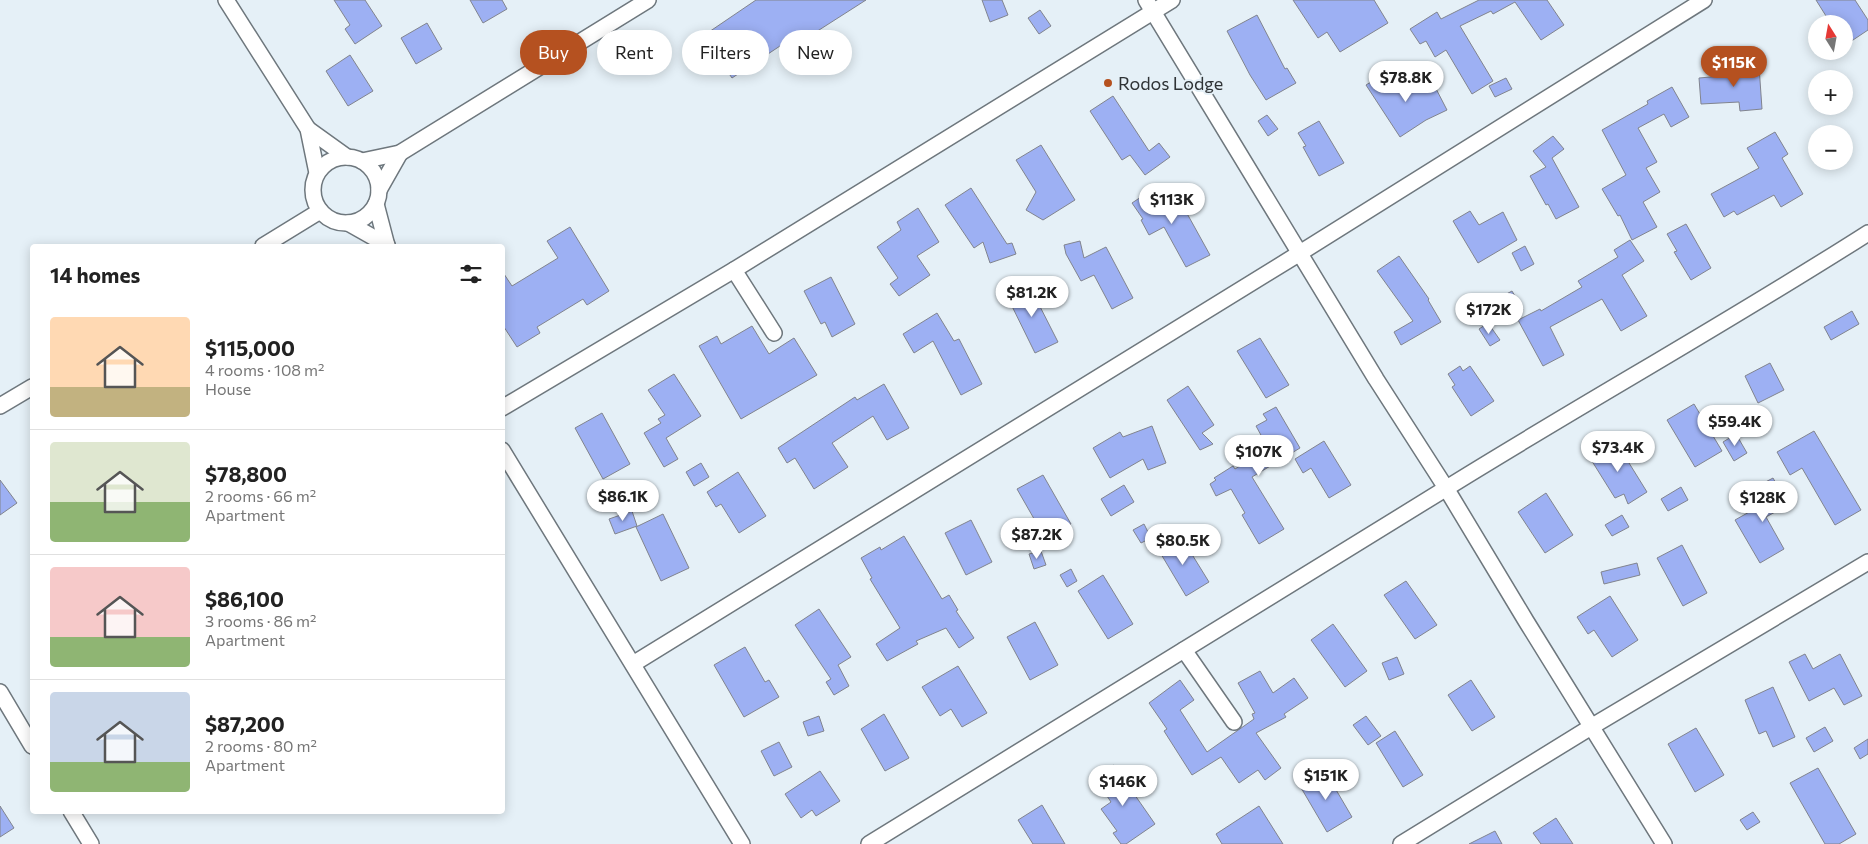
<!DOCTYPE html>
<html lang="en">
<head>
<meta charset="utf-8">
<style>
	:root { --surface:#fff; --page:#f6f6f6; --text:#222; --muted:#767676; --line:#e0e0e0; --accent:#b55120 }
	body { margin:0; font-family:Commissioner,sans-serif; background:var(--page); color:var(--text); height:100vh; display:flex; flex-direction:column; font-size:19px; white-space:nowrap }
	* { box-sizing:border-box; margin:0 }
	p { font-size:16px; color:var(--muted) }
	.icon { flex:none; width:28px; height:28px; fill:none; stroke:currentColor; stroke-width:2; stroke-linecap:round; stroke-linejoin:round }
	.map { position:relative; flex:1; overflow:hidden }
	.side { position:absolute; left:30px; top:244px; width:475px; height:570px; display:flex; flex-direction:column; background:var(--surface); border-radius:5px; box-shadow:0 2px 12px #0003 }
	.side>* { flex:none }
	.top-card { position:absolute; left:520px; top:30px; width:475px; height:45px; display:flex; gap:10px }
	.needle { width:32px; rotate:349deg }
	.buttons { position:absolute; left:1808px; top:15px; display:grid; gap:10px }
	.buttons a { display:grid; place-items:center; width:45px; height:45px; border-radius:50%; background:var(--surface); box-shadow:0 2px 12px #0003; font-size:25px }
	.price { position:absolute; translate:-50% -42px; padding:0 11px; border-radius:18px; background:#fff; color:#222; font-size:16px; line-height:32px; filter:drop-shadow(0 1px 2px #0008) }
	.price::after { content:''; position:absolute; left:50%; top:30px; width:15px; height:11px; margin-left:-8px; background:inherit; clip-path:polygon(0 0,100% 0,50% 100%) }
	.price.on { background:var(--accent); color:#fff }
	ul { padding:0; list-style:none }
	li { display:flex; align-items:center; gap:15px; height:125px; padding:0 20px }
	li+li { border-top:1px solid var(--line) }
	li span { display:grid; place-items:center; flex:none; width:140px; height:100px; border-radius:5px; color:#555 }
	li>.icon { margin-inline-start:auto }
	span .icon { width:60px; height:60px; fill:#fffc; stroke-width:1 }
	li b { font-size:21px }
	h2 { display:flex; justify-content:space-between; align-items:center; height:60px; padding:0 20px; font-size:21px }
	.tag { padding:0 18px; border-radius:22px; background:var(--surface); box-shadow:0 2px 12px #0003; font-size:18px; line-height:45px }
	.tag.on { background:var(--accent); color:#fff }
	.map>svg:first-child { display:block }
</style>
</head>
<body>
<div class="map">
<svg width="1868" height="844" viewBox="0 0 1868 844">
	<rect width="100%" height="100%" fill="#e5f0f7"/>
	<g fill="#9db0f3" stroke="#81848e">
		<path d="M334,0H365L382,26L355,44L345,29L350,25Z"/>
		<path d="M470,0H502L507,9L483,23Z"/>
		<path d="M756,0H866L805,39L801,32L732,78L703,36Z"/>
		<path d="M982,0H1002L1008,15L990,22Z"/>
		<path d="M1293,0H1374L1388,23L1340,52L1327,32L1318,38Z"/>
		<path d="M1479,0H1547L1564,25L1541,40L1515,2L1493,14L1491,11L1460,26L1493,81L1472,94L1446,50L1435,57L1426,41L1420,44L1410,29L1437,12L1441,19Z"/>
		<path d="M1816,0H1855L1868,20V30L1844,46V24H1831Z"/>
		<path d="M1040,10L1051,26L1039,34L1028,18Z"/>
		<path d="M1257,15L1285,69L1287,68L1296,83L1266,100L1250,75L1227,31Z"/>
		<path d="M427,23L442,49L416,64L401,38Z"/>
		<path d="M350,55L373,91L348,106L326,71Z"/>
		<path d="M1759,66L1762,109L1740,111L1739,102L1701,104L1699,78L1722,76L1721,69Z"/>
		<path d="M1390,70L1406,94L1432,81L1447,110L1426,120L1400,137L1366,85Z"/>
		<path d="M1506,78L1512,89L1495,97L1489,86Z"/>
		<path d="M1672,87L1689,117L1671,127L1664,114L1638,128L1657,162L1646,168L1660,192L1643,202L1657,227L1632,240L1620,215L1618,216L1602,189L1626,175L1602,130L1648,104L1647,101Z"/>
		<path d="M1113,96L1149,151L1159,143L1170,157L1145,175L1130,155L1122,160L1090,111Z"/>
		<path d="M1267,115L1278,129L1268,136L1258,121Z"/>
		<path d="M1319,121L1344,163L1319,176L1303,147L1306,146L1298,133Z"/>
		<path d="M1775,132L1788,154L1782,158L1803,194L1781,207L1774,195L1737,215L1734,211L1724,217L1711,194L1759,168L1747,148Z"/>
		<path d="M1553,136L1564,149L1552,158L1579,207L1556,219L1548,204L1546,205L1530,176L1546,167L1533,151Z"/>
		<path d="M1041,145L1075,200L1043,220L1026,210L1036,192L1016,160Z"/>
		<path d="M1156,187L1168,206L1179,199L1210,255L1186,267L1164,227L1149,235L1141,220L1143,219L1132,203Z"/>
		<path d="M971,188L1007,244L1012,243L1016,254L990,263L983,242L974,248L945,205Z"/>
		<path d="M918,208L939,242L917,256L930,275L899,296L890,284L898,278L877,247L901,230L897,222Z"/>
		<path d="M1470,211L1479,225L1503,212L1517,240L1478,263L1453,221Z"/>
		<path d="M1686,224L1711,268L1691,280L1674,252L1677,251L1667,234Z"/>
		<path d="M570,227L609,291L587,305L583,299L537,327L540,333L517,347L502,324V271L512,286L558,258L547,241Z"/>
		<path d="M1630,240L1644,261L1622,275L1647,316L1621,331L1602,299L1550,327L1564,355L1543,366L1518,320L1540,309L1541,311L1582,287L1578,281L1618,257L1614,250Z"/>
		<path d="M1080,241L1084,258L1106,247L1133,298L1112,309L1094,275L1081,281L1066,254L1064,245Z"/>
		<path d="M1525,246L1534,264L1521,271L1512,253Z"/>
		<path d="M1399,256L1429,299L1428,300L1441,322L1401,345L1394,332L1413,321L1377,271Z"/>
		<path d="M831,277L855,324L832,337L825,322L821,324L804,291Z"/>
		<path d="M1028,283L1058,342L1035,353L1006,294Z"/>
		<path d="M1512,291L1523,310L1498,323L1488,304Z"/>
		<path d="M1852,311L1859,324L1831,340L1824,327Z"/>
		<path d="M937,313L954,341L959,339L982,384L961,395L933,341L914,353L903,334Z"/>
		<path d="M1488,323L1500,340L1490,346L1479,329Z"/>
		<path d="M752,326L769,354L794,338L817,375L741,419L699,346L717,336L721,344Z"/>
		<path d="M1260,338L1289,385L1266,398L1237,351Z"/>
		<path d="M1770,363L1784,390L1758,403L1745,376Z"/>
		<path d="M1460,366L1463,371L1470,366L1494,401L1471,416L1452,387L1455,385L1448,374Z"/>
		<path d="M674,374L701,416L666,438L678,459L664,467L644,433L661,423L658,419L665,415L648,390Z"/>
		<path d="M884,384L909,428L887,440L873,416L832,443L848,467L814,489L795,458L787,463L778,448L855,397L857,400Z"/>
		<path d="M1188,386L1214,425L1202,433L1213,444L1200,450L1167,400Z"/>
		<path d="M1694,404L1722,451L1695,467L1667,420Z"/>
		<path d="M1276,407L1300,448L1252,477L1284,529L1259,544L1242,515L1245,513L1231,489L1216,496L1210,484L1216,480L1214,478L1233,466L1235,469L1268,448L1256,426L1267,420L1263,414Z"/>
		<path d="M602,413L630,464L603,479L575,428Z"/>
		<path d="M1152,426L1166,463L1148,470L1143,459L1110,478L1093,448L1120,432L1123,437Z"/>
		<path d="M1814,431L1861,510L1835,525L1802,468L1790,475L1777,452Z"/>
		<path d="M1736,434L1747,453L1734,461L1723,442Z"/>
		<path d="M1324,441L1351,485L1329,498L1311,468L1303,473L1295,459Z"/>
		<path d="M1616,442L1647,492L1628,504L1624,494L1615,498L1590,458Z"/>
		<path d="M701,463L709,477L694,486L686,472Z"/>
		<path d="M738,472L766,516L739,533L721,504L716,507L707,492Z"/>
		<path d="M1043,475L1071,524L1045,538L1017,489Z"/>
		<path d="M1773,478L1788,505L1766,517L1784,549L1760,563L1735,520L1767,502L1758,486Z"/>
		<path d="M0,480L17,503L0,515Z"/>
		<path d="M1124,485L1134,502L1111,516L1101,499Z"/>
		<path d="M1681,487L1688,500L1668,511L1661,499Z"/>
		<path d="M1546,493L1573,535L1545,553L1518,512Z"/>
		<path d="M632,511L637,526L615,534L609,519Z"/>
		<path d="M663,514L689,568L661,581L636,527Z"/>
		<path d="M1622,515L1629,527L1612,536L1605,525Z"/>
		<path d="M971,520L992,562L966,575L945,533Z"/>
		<path d="M1144,524L1151,538L1141,543L1133,530Z"/>
		<path d="M1180,535L1209,582L1186,596L1158,549Z"/>
		<path d="M904,536L942,599L949,595L958,610L956,611L974,638L959,648L946,628L916,641L918,644L887,661L876,644L900,628L870,579L872,578L861,558L880,547L881,550Z"/>
		<path d="M1682,545L1707,593L1683,606L1657,558Z"/>
		<path d="M1041,551L1046,565L1034,569L1029,554Z"/>
		<path d="M1637,563L1640,575L1604,584L1601,572Z"/>
		<path d="M1071,569L1077,581L1067,587L1060,575Z"/>
		<path d="M1103,575L1133,624L1108,639L1078,591Z"/>
		<path d="M1406,581L1437,625L1415,639L1384,595Z"/>
		<path d="M1610,596L1638,640L1612,657L1594,630L1588,634L1577,617Z"/>
		<path d="M819,609L851,657L838,665L849,686L834,695L826,682L831,679L795,625Z"/>
		<path d="M1035,622L1058,665L1030,680L1007,637Z"/>
		<path d="M1333,624L1367,671L1345,687L1311,640Z"/>
		<path d="M745,647L765,682L769,680L779,697L744,717L714,665Z"/>
		<path d="M1805,654L1813,669L1840,654L1862,696L1844,705L1834,688L1809,701L1789,662Z"/>
		<path d="M1397,657L1404,674L1389,680L1382,663Z"/>
		<path d="M958,666L987,713L962,727L951,709L940,716L922,687Z"/>
		<path d="M1260,671L1273,693L1294,678L1308,698L1284,714L1286,717L1256,733L1281,768L1265,780L1258,770L1239,783L1221,757L1192,775L1164,731L1167,729L1149,703L1180,680L1194,700L1180,710L1207,752L1254,719L1252,714L1255,713L1238,683Z"/>
		<path d="M1471,680L1495,717L1472,731L1448,695Z"/>
		<path d="M1773,687L1795,737L1773,747L1766,731L1759,734L1745,700Z"/>
		<path d="M884,714L909,758L885,771L861,729Z"/>
		<path d="M819,716L824,731L808,736L803,722Z"/>
		<path d="M1366,716L1381,736L1368,745L1353,725Z"/>
		<path d="M1825,727L1833,741L1814,752L1806,738Z"/>
		<path d="M1696,728L1724,775L1695,792L1668,744Z"/>
		<path d="M1395,731L1423,775L1403,787L1376,743Z"/>
		<path d="M1868,739V754L1860,759L1854,748Z"/>
		<path d="M779,742L792,767L774,776L761,751Z"/>
		<path d="M1114,765L1155,824L1126,844H1121L1113,833L1117,831L1101,809L1111,802L1095,778Z"/>
		<path d="M1818,768L1856,834L1839,844H1825L1790,783Z"/>
		<path d="M820,771L840,801L816,816L812,810L801,818L785,794Z"/>
		<path d="M1325,771L1352,817L1327,832L1300,786Z"/>
		<path d="M1042,805L1065,844H1033L1018,820Z"/>
		<path d="M0,806L14,828L0,837Z"/>
		<path d="M1259,806L1283,844H1222L1216,834Z"/>
		<path d="M1753,812L1760,822L1747,830L1740,820Z"/>
		<path d="M1556,818L1573,844H1541L1533,833Z"/>
		<path d="M1495,831L1502,844H1469Z"/>
	</g>
	<g fill="none" stroke-linecap="round" stroke-linejoin="round">
		<g stroke="#6e777d" stroke-width="18">
			<g id="minor">
				<path d="M226,0L308,129L317,173"/>
				<path d="M1146,0L1376,379L1446,488L1526,621L1664,844"/>
				<path d="M308,129L347,157"/>
				<circle cx="346" cy="190" r="33"/>
				<path d="M362,161L400,153L648,0"/>
				<path d="M379,190L400,153"/>
				<path d="M376,204L387,246"/>
				<path d="M348,223L387,245"/>
				<path d="M263,246L320,211"/>
				<path d="M734,270L774,333"/>
				<path d="M0,406L32,387"/>
				<path d="M502,408L734,270L1172,0"/>
				<path d="M502,450L742,844"/>
				<path d="M1184,650L1234,722"/>
				<path d="M633,664L1300,253L1704,0"/>
				<path d="M0,692L32,746"/>
				<path d="M71,811L91,844"/>
				<path d="M869,844C1061,727 1252,607 1445,489C1585,402 1729,322 1868,233"/>
				<path d="M1401,844L1591,727L1868,562"/>
			</g>
		</g>
		<use href="#minor" stroke="#fff" stroke-width="15"/>
	</g>
	<circle fill="#b55120" stroke="#e5f0f7" stroke-width="2" cx="1108" cy="83" r="5"/>
	<g text-anchor="middle" dominant-baseline="central" stroke-width="4" stroke-linejoin="round" paint-order="stroke">
		<g font-size="18" fill="#2f3336" stroke="#e5f0f7" text-anchor="start">
			<text x="1118" y="83">Rodos Lodge</text>
		</g>
	</g>
</svg>
<div class="buttons">
<a><svg class="needle" viewBox="-14 -14 28 28"><path d="M0-13l5 13h-10z" fill="#e53935"/><path d="M0 13l5-13h-10z" fill="#767676"/></svg></a>
<a>+</a>
<a>−</a>
</div>
<b class="price on" style="left:1734px;top:88px">$115K</b>
<b class="price" style="left:1406px;top:103px">$78.8K</b>
<b class="price" style="left:1172px;top:225px">$113K</b>
<b class="price" style="left:1032px;top:318px">$81.2K</b>
<b class="price" style="left:1489px;top:335px">$172K</b>
<b class="price" style="left:1735px;top:447px">$59.4K</b>
<b class="price" style="left:1618px;top:473px">$73.4K</b>
<b class="price" style="left:1259px;top:477px">$107K</b>
<b class="price" style="left:623px;top:522px">$86.1K</b>
<b class="price" style="left:1763px;top:523px">$128K</b>
<b class="price" style="left:1037px;top:560px">$87.2K</b>
<b class="price" style="left:1183px;top:566px">$80.5K</b>
<b class="price" style="left:1326px;top:801px">$151K</b>
<b class="price" style="left:1123px;top:807px">$146K</b>
<div class="top-card">
<a class="tag on">Buy</a>
<a class="tag">Rent</a>
<a class="tag">Filters</a>
<a class="tag">New</a>
</div>
<section class="side">
<h2>14 homes<svg class="icon" aria-label="filters" viewBox="0 0 24 24"><path d="M4 7h16M4 17h16"/><circle cx="9" cy="7" r="2"/><circle cx="15" cy="17" r="2"/></svg></h2>
<ul>
<li><span style="background:linear-gradient(#ffd9b3 70%,#c2b280 0)"><svg class="icon" aria-label="home" viewBox="0 0 24 24"><path d="M3 11l9-7 9 7M6 9v11h12V9"/></svg></span><div><b>$115,000</b><p>4 rooms · 108 m²</p><p>House</p></div></li>
<li><span style="background:linear-gradient(#dfe7d0 60%,#8fb573 0)"><svg class="icon" aria-label="home" viewBox="0 0 24 24"><path d="M3 11l9-7 9 7M6 9v11h12V9"/></svg></span><div><b>$78,800</b><p>2 rooms · 66 m²</p><p>Apartment</p></div></li>
<li><span style="background:linear-gradient(#f6c9c9 70%,#8fb573 0)"><svg class="icon" aria-label="home" viewBox="0 0 24 24"><path d="M3 11l9-7 9 7M6 9v11h12V9"/></svg></span><div><b>$86,100</b><p>3 rooms · 86 m²</p><p>Apartment</p></div></li>
<li><span style="background:linear-gradient(#c9d6e8 70%,#8fb573 0)"><svg class="icon" aria-label="home" viewBox="0 0 24 24"><path d="M3 11l9-7 9 7M6 9v11h12V9"/></svg></span><div><b>$87,200</b><p>2 rooms · 80 m²</p><p>Apartment</p></div></li>
</ul>
</section>
</div>
</body>
</html>
